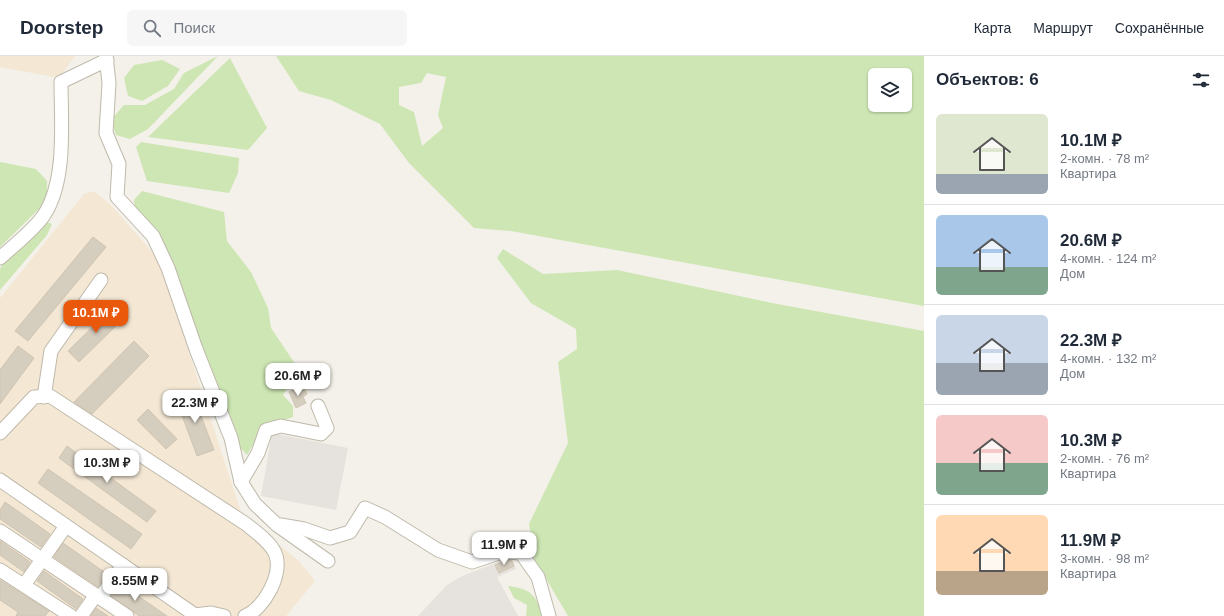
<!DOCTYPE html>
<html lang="ru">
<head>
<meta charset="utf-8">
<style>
	:root { --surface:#fff; --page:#f6f6f7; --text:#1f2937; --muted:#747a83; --line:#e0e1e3; --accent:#ea580c }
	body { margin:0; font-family:Arial,sans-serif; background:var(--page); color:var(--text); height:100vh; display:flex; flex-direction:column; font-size:15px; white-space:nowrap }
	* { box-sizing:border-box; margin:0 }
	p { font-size:13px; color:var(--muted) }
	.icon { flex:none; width:22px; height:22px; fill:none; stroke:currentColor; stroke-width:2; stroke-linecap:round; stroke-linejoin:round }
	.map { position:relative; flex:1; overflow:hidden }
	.panel { display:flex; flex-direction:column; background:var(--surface); width:300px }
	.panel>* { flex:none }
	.fabs { position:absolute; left:868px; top:12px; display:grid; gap:8px }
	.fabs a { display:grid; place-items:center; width:44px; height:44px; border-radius:6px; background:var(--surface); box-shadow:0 1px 3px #0004; font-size:20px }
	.price { position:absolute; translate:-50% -34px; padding:0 9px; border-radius:8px; background:#fff; color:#222; font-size:13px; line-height:26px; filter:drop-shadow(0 1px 2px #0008) }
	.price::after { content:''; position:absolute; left:50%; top:24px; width:12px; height:9px; margin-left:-6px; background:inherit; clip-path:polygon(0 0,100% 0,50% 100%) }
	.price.on { background:var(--accent); color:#fff }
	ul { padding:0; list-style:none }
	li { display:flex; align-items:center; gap:12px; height:100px; padding:0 12px }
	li+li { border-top:1px solid var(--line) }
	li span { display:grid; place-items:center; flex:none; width:112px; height:80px; border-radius:6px; color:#555 }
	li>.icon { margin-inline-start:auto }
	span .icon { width:48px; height:48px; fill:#fffc; stroke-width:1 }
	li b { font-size:17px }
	h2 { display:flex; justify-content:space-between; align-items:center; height:48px; padding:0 12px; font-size:17px }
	header { display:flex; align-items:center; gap:24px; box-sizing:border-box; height:56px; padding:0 20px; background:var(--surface); border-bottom:1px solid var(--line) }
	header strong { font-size:19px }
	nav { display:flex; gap:22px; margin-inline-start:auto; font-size:14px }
	.search { width:280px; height:36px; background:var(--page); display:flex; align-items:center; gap:10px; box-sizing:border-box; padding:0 14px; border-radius:6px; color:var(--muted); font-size:15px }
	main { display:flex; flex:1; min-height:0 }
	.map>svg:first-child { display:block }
</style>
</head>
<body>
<header>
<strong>Doorstep</strong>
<div class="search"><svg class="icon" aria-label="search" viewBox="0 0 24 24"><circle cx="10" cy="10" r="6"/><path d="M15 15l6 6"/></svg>Поиск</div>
<nav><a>Карта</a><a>Маршрут</a><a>Сохранённые</a></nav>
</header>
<main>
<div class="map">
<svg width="924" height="560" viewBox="0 0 924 560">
	<rect width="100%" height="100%" fill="#f3f1e9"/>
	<g fill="#f4e8d5">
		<path d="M0,0H75L59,22L0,11Z"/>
		<path d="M93,135L110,148L155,199L168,232L242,459L299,505L315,525L286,560H0V242L84,138Z"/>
	</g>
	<g fill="#e6e2dd">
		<path d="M272,377L348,392L336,454L261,440Z"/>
		<path d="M511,501L516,513L497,521L518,560H418L447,529L462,520Z"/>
	</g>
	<g fill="#cde6b3" fill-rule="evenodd">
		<path d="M218,0L148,73L130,83L116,79L111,64L124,49H145L174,33L184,17Z"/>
		<path d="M276,0H924V250L511,175L474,172L409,107L380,68L331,44L299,35ZM427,17L446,21L438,59L443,72L422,90L414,56L399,49V31L421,27ZM875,19H905V49H875Z"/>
		<path d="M230,2L267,72L248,94L148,81Z"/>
		<path d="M162,4L180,13L168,30L142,45L128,40L124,22L134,9Z"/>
		<path d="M141,86L239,102L238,117L229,137L147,125L136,91Z"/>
		<path d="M0,106L36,113L47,125V145L0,191Z"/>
		<path d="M142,135L224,156L227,185L251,216L268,252L271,272L304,321L298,329L290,328L283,339L293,350V361L264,370L247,399L231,382L168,212L135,154L134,144Z"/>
		<path d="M47,166L52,168L47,179L0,234V213L4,206Z"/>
		<path d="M503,193L543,218L617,214L772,247L924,275V560H568L535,504L529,468L568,387L558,306L577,293L576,273L531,247L497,202Z"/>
		<path d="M508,530C530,533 536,538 543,560H526L527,549L514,542Z"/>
	</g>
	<g fill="#d5cdbe" stroke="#cfc5b2">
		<path d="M93,181L106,191L28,285L15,275Z"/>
		<path d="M113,251L124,262L79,306L68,295Z"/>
		<path d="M134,285L149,300L92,358L74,346Z"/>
		<path d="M18,290L34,302L0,348V314Z"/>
		<path d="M303,330L307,338L303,341L306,347L296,352L289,336Z"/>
		<path d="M192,336L214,394L197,400L176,343Z"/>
		<path d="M148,353L177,383L166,393L137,364Z"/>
		<path d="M67,390L156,455L147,466L59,402Z"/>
		<path d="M48,413L142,478L131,493L38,427Z"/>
		<path d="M5,446L50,478L41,491L0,463V454Z"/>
		<path d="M0,485L30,506L24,516L0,499Z"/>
		<path d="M63,487L107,518L98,531L54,501Z"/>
		<path d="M507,504L512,505L514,510L499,517L495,509Z"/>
		<path d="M44,515L83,543L76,553L37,525Z"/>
		<path d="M0,524L49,555L45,560H16L18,556L0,544Z"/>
		<path d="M120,527L144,544L167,560H139L134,556L111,540Z"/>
		<path d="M96,552L108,560H91Z"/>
	</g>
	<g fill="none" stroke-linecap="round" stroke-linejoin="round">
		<g stroke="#bfb9ab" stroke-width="15">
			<g id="minor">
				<path d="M106,0L109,27L106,77L119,108L117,141L153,180L168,212L196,293L231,382L241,426L255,448L277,469L328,505"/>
				<path d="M0,202C12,191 35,173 44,159C67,124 61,66 61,26L107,4"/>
				<path d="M44,341L51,295L101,224"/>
				<path d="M0,377L34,341L50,340L246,468C256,476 270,486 275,497C284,517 264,553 245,560"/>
				<path d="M0,424L195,559L211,557L224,560"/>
				<path d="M241,426L258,397L266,374L281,370L321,378L327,372L318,350"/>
				<path d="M281,469L304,473L330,482L350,476L365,452L385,461L438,494L472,506L502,496L521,497L538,521L549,560"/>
				<path d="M0,475L127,560"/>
				<path d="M0,514L71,560"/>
				<path d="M24,529L66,470"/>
				<path d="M100,542L123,509"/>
				<path d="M81,560L96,539"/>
			</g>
		</g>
		<use href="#minor" stroke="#fff" stroke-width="13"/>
	</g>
</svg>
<div class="fabs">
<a><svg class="icon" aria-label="layers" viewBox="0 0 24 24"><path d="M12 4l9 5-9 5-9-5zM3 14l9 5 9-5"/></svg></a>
</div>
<b class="price on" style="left:96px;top:278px">10.1M ₽</b>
<b class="price" style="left:298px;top:341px">20.6M ₽</b>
<b class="price" style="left:195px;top:368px">22.3M ₽</b>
<b class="price" style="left:107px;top:428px">10.3M ₽</b>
<b class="price" style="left:504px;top:510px">11.9M ₽</b>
<b class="price" style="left:135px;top:546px">8.55M ₽</b>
</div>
<section class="panel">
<h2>Объектов: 6<svg class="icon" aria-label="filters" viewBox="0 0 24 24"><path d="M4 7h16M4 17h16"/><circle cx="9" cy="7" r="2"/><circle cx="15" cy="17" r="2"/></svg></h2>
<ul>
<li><span style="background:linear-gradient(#dfe7d0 75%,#9aa5b1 0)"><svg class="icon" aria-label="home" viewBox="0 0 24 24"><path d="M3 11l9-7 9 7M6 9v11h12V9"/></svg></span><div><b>10.1M ₽</b><p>2-комн. · 78 m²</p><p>Квартира</p></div></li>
<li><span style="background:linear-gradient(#a9c7e8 65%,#7fa58c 0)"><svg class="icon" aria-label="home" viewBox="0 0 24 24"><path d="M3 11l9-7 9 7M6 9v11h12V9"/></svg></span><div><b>20.6M ₽</b><p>4-комн. · 124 m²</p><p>Дом</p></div></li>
<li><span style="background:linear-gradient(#c9d6e8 60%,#9aa5b1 0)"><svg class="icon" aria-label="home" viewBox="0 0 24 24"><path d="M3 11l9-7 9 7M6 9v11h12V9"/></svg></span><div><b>22.3M ₽</b><p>4-комн. · 132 m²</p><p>Дом</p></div></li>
<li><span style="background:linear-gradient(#f6c9c9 60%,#7fa58c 0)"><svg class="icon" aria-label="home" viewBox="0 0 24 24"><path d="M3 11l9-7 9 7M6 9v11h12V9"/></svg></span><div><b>10.3M ₽</b><p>2-комн. · 76 m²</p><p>Квартира</p></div></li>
<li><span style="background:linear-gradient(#ffd9b3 70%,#b9a48a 0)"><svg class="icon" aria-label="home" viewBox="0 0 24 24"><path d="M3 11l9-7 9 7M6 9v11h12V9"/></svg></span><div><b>11.9M ₽</b><p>3-комн. · 98 m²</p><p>Квартира</p></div></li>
</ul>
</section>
</main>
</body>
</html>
